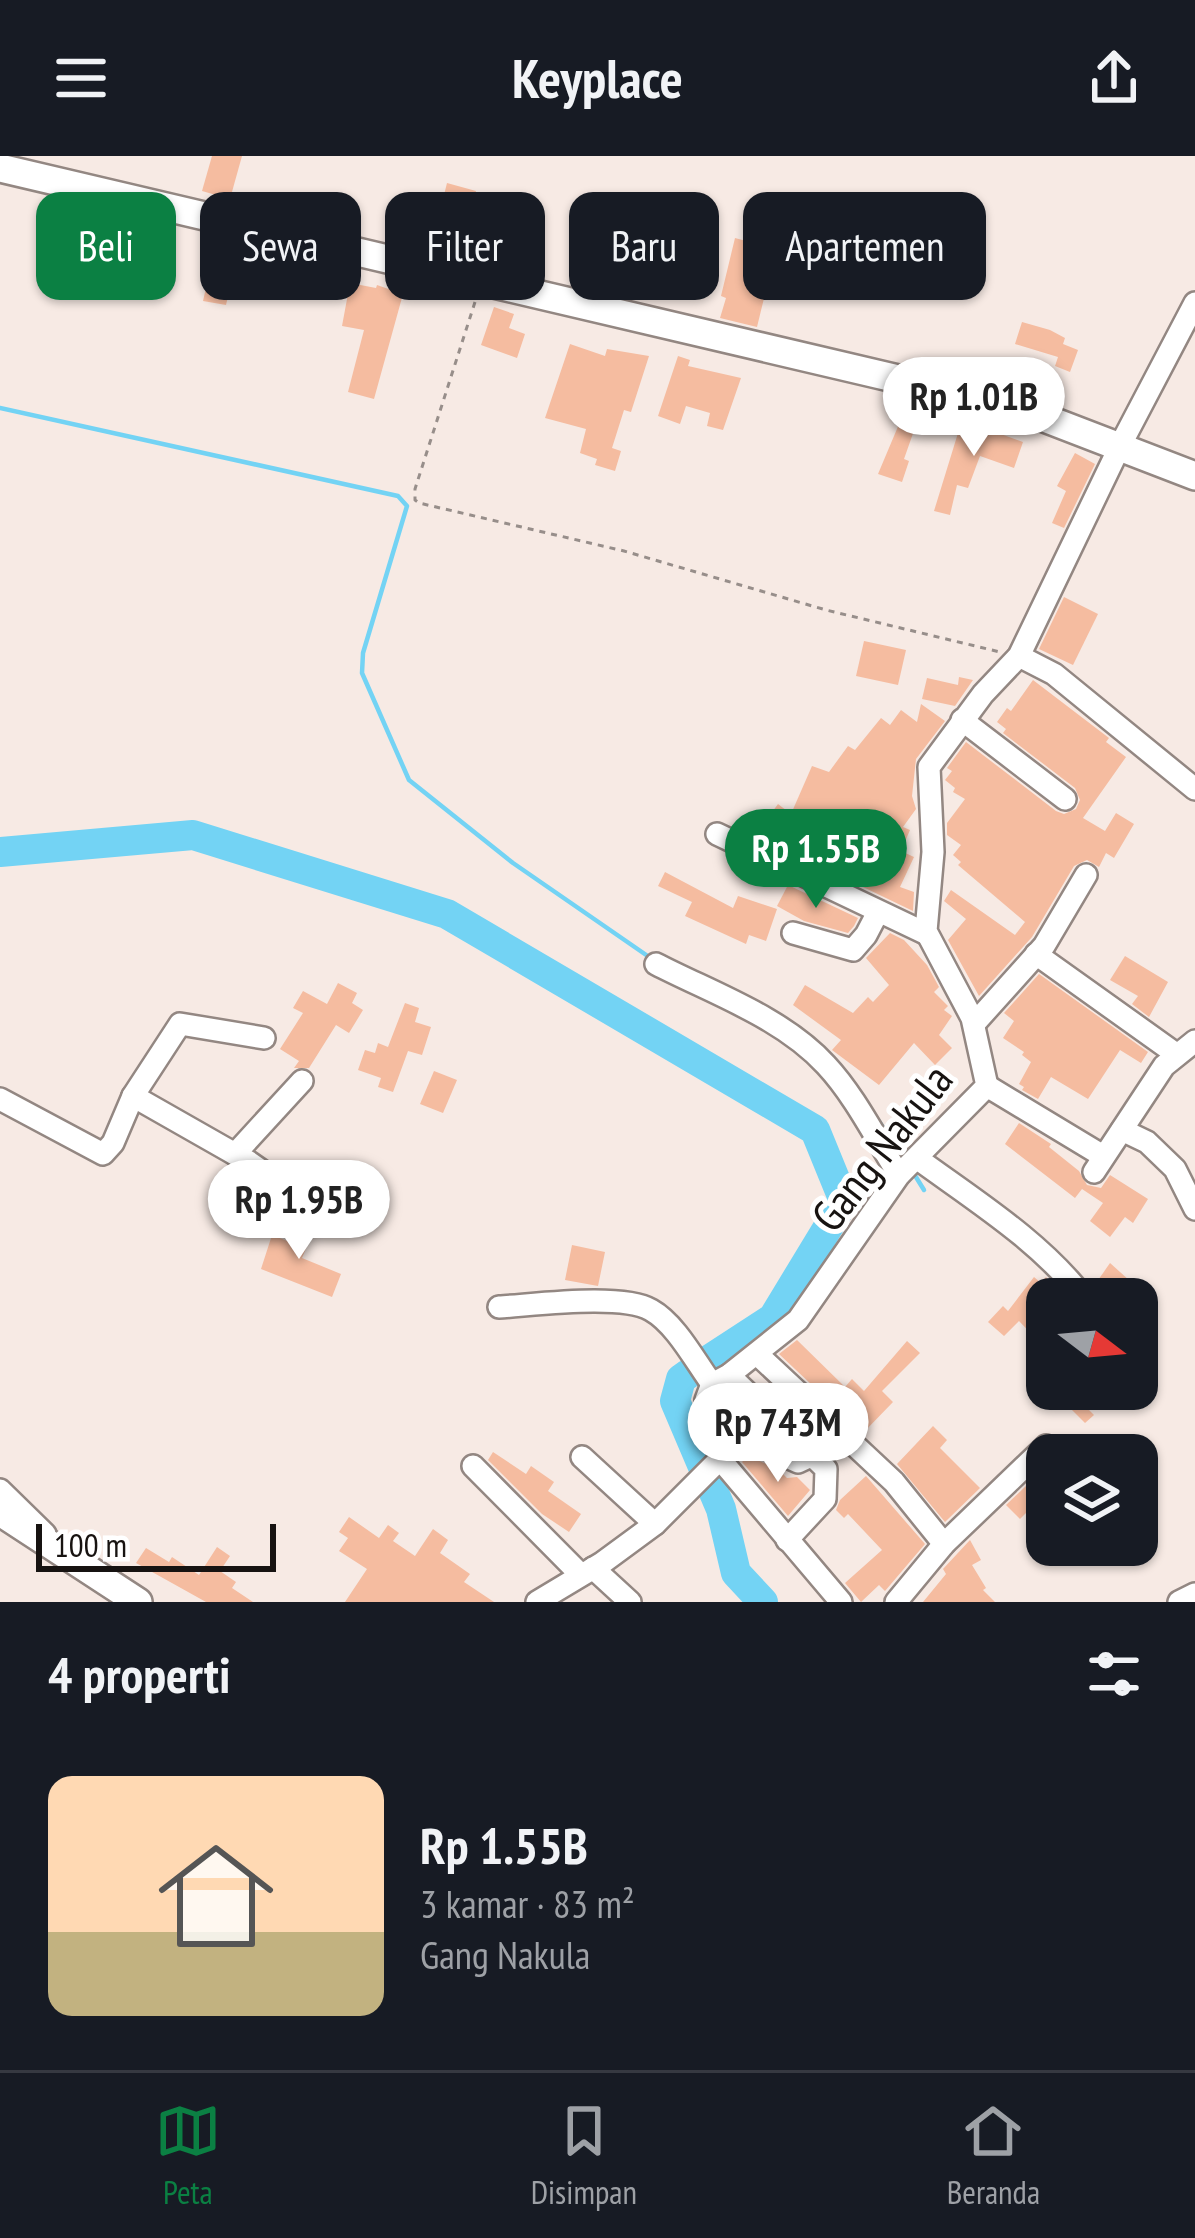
<!DOCTYPE html>
<html lang="id">
<head>
<meta charset="utf-8">
<style>
	:root { --surface:#171b24; --page:#20242c; --text:#f1f3f6; --muted:#9ea1a6; --line:#363941; --accent:#0b8043 }
	body { margin:0; font-family:"PT Sans Narrow",sans-serif; background:var(--page); color:var(--text); height:100vh; display:flex; flex-direction:column; font-size:45px; white-space:nowrap }
	* { box-sizing:border-box; margin:0 }
	p { font-size:39px; color:var(--muted) }
	.icon { flex:none; width:66px; height:66px; fill:none; stroke:currentColor; stroke-width:2; stroke-linecap:round; stroke-linejoin:round }
	.map { position:relative; height:1446px; overflow:hidden }
	.panel { display:flex; flex-direction:column; background:var(--surface); flex:1 }
	.panel>* { flex:none }
	.hud { position:absolute; left:36px; top:36px; width:1125px; height:108px; display:flex; gap:24px }
	.needle { width:78px; rotate:106deg }
	.buttons { position:absolute; left:1026px; top:1122px; display:grid; gap:24px }
	.buttons a { display:grid; place-items:center; width:132px; height:132px; border-radius:24px; background:var(--surface); box-shadow:0 3px 9px #0004; font-size:60px }
	.scale { position:absolute; left:36px; bottom:30px; width:240px; box-sizing:border-box; padding-left:12px; border:6px solid #171311; border-top:0; font-size:33px; line-height:42px; white-space:nowrap; color:#171311; -webkit-text-stroke:9px #fff; paint-order:stroke }
	.price { position:absolute; translate:-50% -102px; padding:0 27px; border-radius:42px; background:#fff; color:#222; font-size:39px; line-height:78px; filter:drop-shadow(0 3px 6px #0008) }
	.price::after { content:''; position:absolute; left:50%; top:72px; width:36px; height:27px; margin-left:-18px; background:inherit; clip-path:polygon(0 0,100% 0,50% 100%) }
	.price.current { background:var(--accent); color:#fff }
	ul { padding:0; list-style:none }
	li { display:flex; align-items:center; gap:36px; height:300px; padding:0 48px }
	li span { display:grid; place-items:center; flex:none; width:336px; height:240px; border-radius:24px; color:#555 }
	li>.icon { margin-inline-start:auto }
	span .icon { width:144px; height:144px; fill:#fffc; stroke-width:1 }
	li b { font-size:51px }
	h2 { display:flex; justify-content:space-between; align-items:center; height:144px; padding:0 48px; font-size:51px }
	.chip { padding:0 42px; border-radius:24px; background:var(--surface); box-shadow:0 3px 9px #0004; font-size:42px; line-height:108px }
	.chip.current { background:var(--accent); color:#fff }
	header { display:flex; justify-content:space-between; align-items:center; height:156px; padding:0 48px; background:var(--surface); font-size:54px; font-weight:800 }
	.tab-bar { display:flex; justify-content:space-around; align-items:center; height:168px; border-top:3px solid var(--line); background:var(--surface); font-size:33px; color:var(--muted) }
	.tab-bar a { display:grid; justify-items:center; gap:6px }
	.tab-bar .current { color:var(--accent) }
	.map>svg:first-child { display:block }
</style>
</head>
<body>
<header><svg class="icon" aria-label="menu" viewBox="0 0 24 24"><path d="M4 6h16M4 12h16M4 18h16"/></svg>Keyplace<svg class="icon" aria-label="share" viewBox="0 0 24 24"><path d="M12 15V3M7 8l5-5 5 5M5 13v7h14v-7"/></svg></header>
<div class="map">
<svg width="1195" height="1446" viewBox="0 0 1195 1446">
	<rect width="100%" height="100%" fill="#f7eae4"/>
	<g fill="none" stroke-linecap="round" stroke-linejoin="round">
		<g stroke="#73d3f4" stroke-width="4.5">
			<path d="M0,252L398,340L407,350L363,497L362,517L409,624L513,707L652,803"/>
			<path d="M871,954L905,1003"/>
			<path d="M911,1013L924,1034"/>
		</g>
		<g stroke="#73d3f4" stroke-width="30">
			<path d="M0,696L193,679L447,758L815,974L844,1045L773,1162L710,1203"/>
			<path d="M688,1218L681,1223L675,1245L721,1353L736,1417L763,1446"/>
		</g>
	</g>
	<g fill="#f5bca0">
		<path d="M212,0H242L230,43L202,35Z"/>
		<path d="M447,27L476,35L459,101L430,95Z"/>
		<path d="M735,82L776,93L757,171L720,162L726,142L721,140Z"/>
		<path d="M213,101L236,106L226,149L203,145Z"/>
		<path d="M350,127L376,132L377,129L403,138L374,243L348,236L364,174L342,170Z"/>
		<path d="M494,151L514,158L509,172L525,178L517,202L481,189Z"/>
		<path d="M1022,166L1050,174L1065,182L1063,188L1078,194L1070,216L1055,210L1058,201L1015,188Z"/>
		<path d="M570,188L605,200L607,193L649,200L631,256L624,254L612,292L621,295L615,315L595,309L597,303L580,297L586,273L545,262Z"/>
		<path d="M678,200L690,204L688,210L741,222L723,274L707,270L710,257L686,250L680,268L658,260Z"/>
		<path d="M902,261L917,266L904,303L909,305L902,326L878,318Z"/>
		<path d="M962,264L1023,286L1014,312L980,300L968,332L957,329L950,359L934,355Z"/>
		<path d="M1075,297L1095,308L1064,372L1052,367L1066,335L1057,330Z"/>
		<path d="M1064,441L1098,458L1073,509L1039,493Z"/>
		<path d="M864,485L906,494L898,529L856,520Z"/>
		<path d="M959,521L973,524L955,550L922,543L927,522L958,529Z"/>
		<path d="M1033,524L1109,582L1106,586L1126,601L1083,662L1105,675L1116,657L1134,668L1114,702L1106,697L1099,711L1087,704L1074,710L1032,781L979,840L948,784L966,763L944,745L951,734L1015,779L1025,766L958,709L961,706L953,699L961,689L947,679V667L965,643L953,636L955,632L945,624L952,615L947,612L966,586L1056,655L1064,658L1076,653L1080,644L1075,632L1003,577L1006,573L997,566L1007,552L1011,555Z"/>
		<path d="M921,548L945,565L916,603L912,640L916,653L903,671L910,674L901,695L914,701L900,731L914,736L913,755L838,719L853,687L840,681L842,678L808,662L791,686L765,666L778,648L791,658L812,610L829,616L848,590L855,594L881,562L890,569L901,554L917,566Z"/>
		<path d="M665,716L733,752L738,740L777,753L766,785L749,779L746,788L685,760L692,746L658,730Z"/>
		<path d="M788,729L858,762L854,770L848,777L804,765L777,750Z"/>
		<path d="M890,777L904,784L927,809L939,831L934,836L948,850L944,854L952,860L939,879L952,892L935,909L914,887L879,929L832,894L841,884L793,849L805,829L853,857L868,841L873,846L889,829L866,802Z"/>
		<path d="M1125,800L1168,826L1149,861L1132,848L1138,840L1110,824Z"/>
		<path d="M1039,818L1148,896L1141,907L1120,894L1088,943L1051,921L1038,943L1022,934L1024,931L1019,928L1031,906L1022,899L1024,896L1003,882L1014,865L1004,857Z"/>
		<path d="M338,827L357,837L352,847L363,854L349,877L336,869L309,912H294L299,905L280,893L303,857L293,852L303,835L327,848Z"/>
		<path d="M405,847L419,852L415,866L431,871L422,899L408,895L393,936L378,931L381,922L358,914L365,894L375,897L378,887L388,891Z"/>
		<path d="M434,915L457,924L443,957L420,948Z"/>
		<path d="M1019,967L1051,988L1049,991L1079,1015L1087,1029L1101,1032L1110,1019L1148,1043L1133,1067L1125,1061L1110,1081L1090,1065L1103,1047L1082,1033L1075,1042L1005,988Z"/>
		<path d="M301,1060L315,1071L302,1102L341,1118L332,1141L261,1113L272,1079L290,1086Z"/>
		<path d="M572,1089L605,1096L598,1130L565,1124Z"/>
		<path d="M1110,1107L1150,1143H1100L1094,1130Z"/>
		<path d="M1034,1121L1041,1127L1046,1121L1065,1143H1047V1217L1032,1202L1043,1190L1019,1165L1004,1180L988,1166L1003,1150L1008,1155Z"/>
		<path d="M797,1184L845,1231L852,1223L864,1235L907,1185L920,1197L882,1235L893,1246L863,1277L779,1198Z"/>
		<path d="M1051,1233H1103L1086,1251L1094,1259L1085,1267Z"/>
		<path d="M933,1270L947,1284L940,1292L980,1332L945,1366L897,1308Z"/>
		<path d="M493,1296L526,1318L531,1310L554,1326L548,1335L581,1358L569,1376L542,1358L488,1304Z"/>
		<path d="M748,1300L778,1313L787,1322L797,1321L810,1334L788,1360L742,1306Z"/>
		<path d="M1047,1310V1336L1020,1363L1006,1349Z"/>
		<path d="M866,1320L925,1388L885,1435L879,1429L861,1446L845,1427L882,1394L848,1358L844,1362L836,1354L840,1344Z"/>
		<path d="M349,1361L379,1382L388,1369L399,1377L393,1385L415,1400L433,1373L448,1384L440,1397L470,1418L464,1426L494,1446H345L367,1413L339,1395L348,1382L339,1376Z"/>
		<path d="M970,1384L981,1404L972,1409L986,1432L983,1434L995,1446H923L946,1418L943,1413Z"/>
		<path d="M217,1391L230,1400L220,1415L236,1426L232,1432L253,1446H206L136,1407L146,1392L169,1406L172,1401L199,1419Z"/>
	</g>
	<g fill="none" stroke-linecap="round" stroke-linejoin="round">
		<g stroke="#938782" stroke-width="26">
			<g id="minor">
				<path d="M1019,500L1054,518L1195,633"/>
				<path d="M962,564L1065,643"/>
				<path d="M717,678L927,778"/>
				<path d="M793,777L853,794L866,779L878,756"/>
				<path d="M1036,798L1176,898"/>
				<path d="M656,808C712,837 782,861 826,909C855,940 876,983 899,1019"/>
				<path d="M974,868L1044,790L1086,719"/>
				<path d="M987,930L1103,1000"/>
				<path d="M133,940L249,1006L332,1064"/>
				<path d="M0,943L103,998L113,987L133,940L180,868L264,882"/>
				<path d="M1122,974L1147,986L1175,1013L1195,1053"/>
				<path d="M235,998L302,925"/>
				<path d="M918,1003C977,1046 1040,1085 1085,1143"/>
				<path d="M1094,1016L1164,910L1195,885"/>
				<path d="M499,1151C534,1149 622,1137 651,1154C676,1168 695,1205 712,1228"/>
				<path d="M757,1198L894,1326L944,1388"/>
				<path d="M729,1219L826,1313L825,1343L787,1384"/>
				<path d="M708,1265L798,1306L815,1298"/>
				<path d="M582,1301L655,1368"/>
				<path d="M720,1303L841,1446"/>
				<path d="M473,1310L581,1419"/>
				<path d="M0,1334L45,1378"/>
				<path d="M593,1412L630,1446"/>
				<path d="M537,1446L602,1407L655,1368L720,1303L706,1244L712,1228L729,1219L798,1164L899,1019L987,930L972,862L926,775L933,696L929,611L983,538L1019,500L1121,288L1195,147"/>
				<path d="M896,1446L944,1388L1046,1290"/>
				<path d="M1179,1446L1195,1438"/>
			</g>
		</g>
		<g stroke="#938782" stroke-width="32">
			<g id="major">
				<path d="M0,12L1013,250L1195,320"/>
				<path d="M0,1356L138,1446"/>
			</g>
		</g>
		<path stroke="#978e8a" stroke-width="3" stroke-dasharray="6 6" stroke-linecap="butt" d="M475,146L415,333V344L419,347L624,395L826,454L1000,496"/>
		<use href="#minor" stroke="#fff" stroke-width="21"/>
		<use href="#major" stroke="#fff" stroke-width="27"/>
	</g>
	<g text-anchor="middle" dominant-baseline="central" stroke-width="10" stroke-linejoin="round" paint-order="stroke">
		<g font-size="45" fill="#171311" stroke="#fff">
			<text transform="translate(881 991) rotate(-52)">Gang Nakula</text>
		</g>
	</g>
</svg>
<div class="buttons">
<a><svg class="needle" viewBox="-14 -14 28 28"><path d="M0-13l5 13h-10z" fill="#e53935"/><path d="M0 13l5-13h-10z" fill="#9ea1a6"/></svg></a>
<a><svg class="icon" aria-label="layers" viewBox="0 0 24 24"><path d="M12 4l9 5-9 5-9-5zM3 14l9 5 9-5"/></svg></a>
</div>
<div class="scale">100 m</div>
<b class="price" style="left:974px;top:303px">Rp 1.01B</b>
<b class="price current" style="left:816px;top:755px">Rp 1.55B</b>
<b class="price" style="left:299px;top:1106px">Rp 1.95B</b>
<b class="price" style="left:778px;top:1329px">Rp 743M</b>
<div class="hud">
<a class="chip current">Beli</a>
<a class="chip">Sewa</a>
<a class="chip">Filter</a>
<a class="chip">Baru</a>
<a class="chip">Apartemen</a>
</div>
</div>
<section class="panel">
<h2>4 properti<svg class="icon" aria-label="filters" viewBox="0 0 24 24"><path d="M4 7h16M4 17h16"/><circle cx="9" cy="7" r="2"/><circle cx="15" cy="17" r="2"/></svg></h2>
<ul>
<li><span style="background:linear-gradient(#ffd9b3 65%,#c2b280 0)"><svg class="icon" aria-label="home" viewBox="0 0 24 24"><path d="M3 11l9-7 9 7M6 9v11h12V9"/></svg></span><div><b>Rp 1.55B</b><p>3 kamar · 83 m²</p><p>Gang Nakula</p></div></li>
</ul>
</section>
<nav class="tab-bar">
<a class="current"><svg class="icon" aria-label="map" viewBox="0 0 24 24"><path d="M3 6l6-2 6 2 6-2v14l-6 2-6-2-6 2zM9 4v14M15 6v14"/></svg>Peta</a>
<a><svg class="icon" aria-label="saved" viewBox="0 0 24 24"><path d="M7 4h10v16l-5-4-5 4z"/></svg>Disimpan</a>
<a><svg class="icon" aria-label="home" viewBox="0 0 24 24"><path d="M3 11l9-7 9 7M6 9v11h12V9"/></svg>Beranda</a>
</nav>
</body>
</html>
